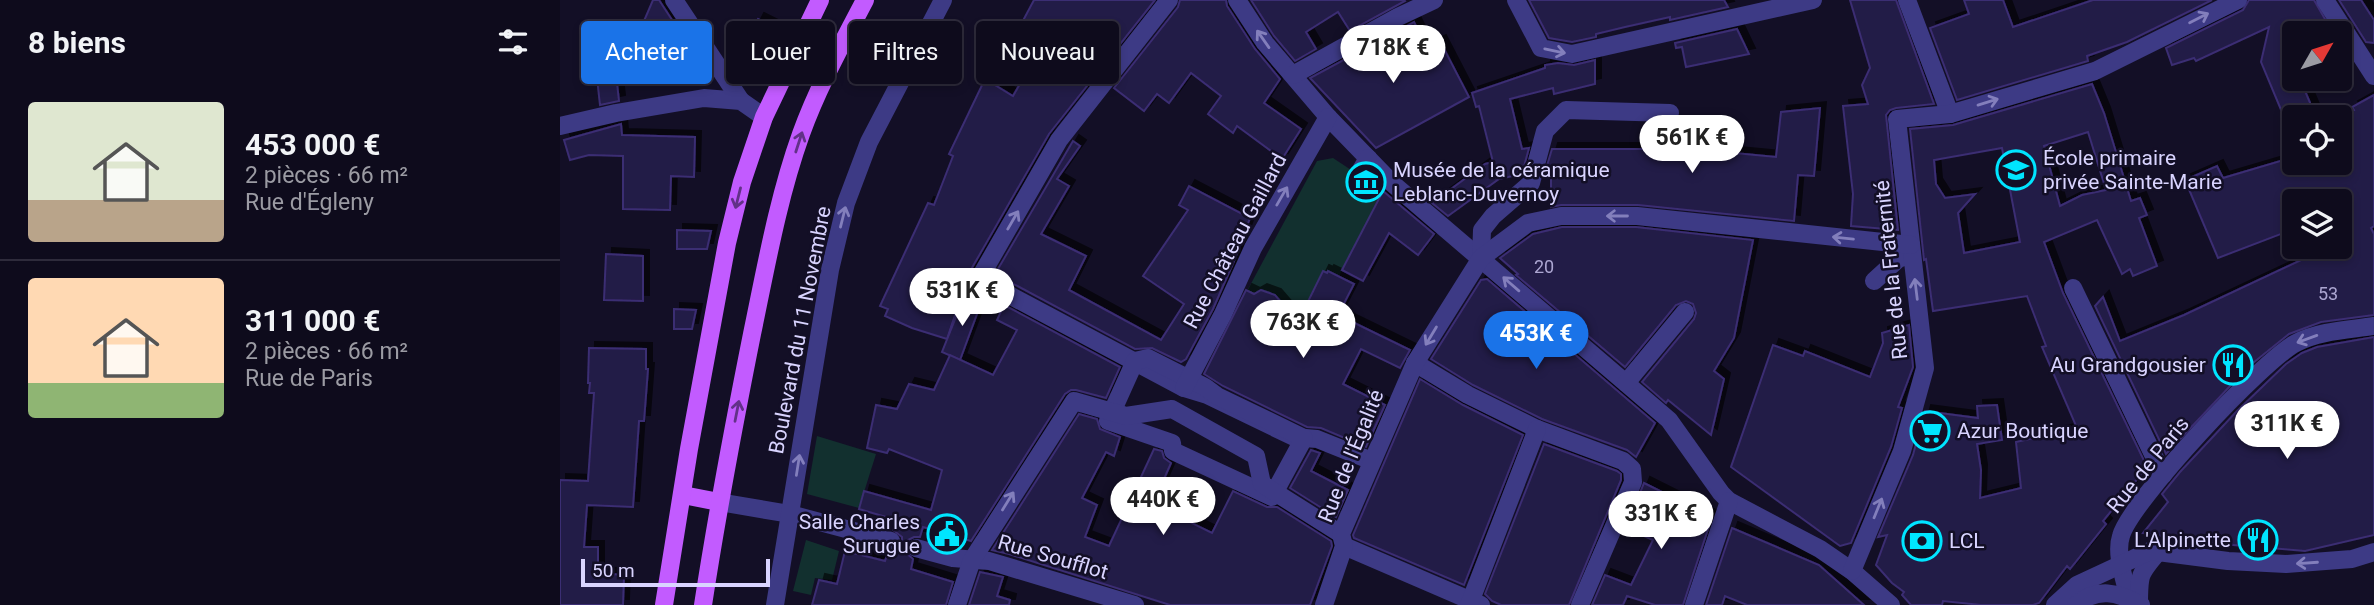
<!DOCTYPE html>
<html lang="fr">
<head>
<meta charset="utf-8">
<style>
	:root { --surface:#0e0b1c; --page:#171425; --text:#f1f3f6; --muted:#9b9ba3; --line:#2e2b3b; --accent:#1a73e8 }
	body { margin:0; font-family:Roboto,sans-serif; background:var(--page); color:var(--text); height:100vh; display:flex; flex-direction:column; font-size:26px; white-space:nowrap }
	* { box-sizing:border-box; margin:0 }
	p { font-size:23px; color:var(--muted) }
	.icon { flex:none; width:38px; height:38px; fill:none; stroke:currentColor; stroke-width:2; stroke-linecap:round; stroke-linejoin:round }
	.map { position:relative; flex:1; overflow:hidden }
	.sheet { display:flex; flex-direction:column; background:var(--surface); width:560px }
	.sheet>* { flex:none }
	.hud { position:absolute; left:21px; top:21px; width:665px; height:63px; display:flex; gap:14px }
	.needle { width:46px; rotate:51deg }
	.buttons { position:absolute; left:1722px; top:21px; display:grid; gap:14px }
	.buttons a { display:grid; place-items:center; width:70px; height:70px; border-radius:7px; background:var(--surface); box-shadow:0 4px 10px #0003,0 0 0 2px var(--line); font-size:35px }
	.scale { position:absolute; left:21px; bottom:18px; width:189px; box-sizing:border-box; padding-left:7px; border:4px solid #d9d4ff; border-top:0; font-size:19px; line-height:24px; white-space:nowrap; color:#d9d4ff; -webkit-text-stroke:5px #130f26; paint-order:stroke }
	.price { position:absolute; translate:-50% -60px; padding:0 16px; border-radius:24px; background:#fff; color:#222; font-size:23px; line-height:46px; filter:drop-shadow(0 2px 4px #0008) }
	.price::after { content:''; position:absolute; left:50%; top:42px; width:21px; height:16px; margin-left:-10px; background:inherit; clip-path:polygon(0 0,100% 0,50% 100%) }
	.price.active { background:var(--accent); color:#fff }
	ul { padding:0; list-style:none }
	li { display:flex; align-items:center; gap:21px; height:175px; padding:0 28px }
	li+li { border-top:2px solid var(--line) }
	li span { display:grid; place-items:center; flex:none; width:196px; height:140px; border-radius:7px; color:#555 }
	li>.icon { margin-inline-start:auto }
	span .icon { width:84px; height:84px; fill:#fffc; stroke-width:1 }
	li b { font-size:30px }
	h2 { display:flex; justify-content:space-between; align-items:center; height:84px; padding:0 28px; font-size:30px }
	.pill { padding:0 24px; border-radius:7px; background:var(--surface); box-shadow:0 4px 10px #0003,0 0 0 2px var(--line); font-size:24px; line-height:63px }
	.pill.active { background:var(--accent); color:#fff }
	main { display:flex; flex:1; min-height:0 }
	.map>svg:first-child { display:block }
</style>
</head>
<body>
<main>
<section class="sheet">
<h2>8 biens<svg class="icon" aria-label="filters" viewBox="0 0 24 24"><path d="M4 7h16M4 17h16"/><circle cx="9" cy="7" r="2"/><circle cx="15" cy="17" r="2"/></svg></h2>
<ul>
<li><span style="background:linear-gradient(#dfe7d0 70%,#b9a48a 0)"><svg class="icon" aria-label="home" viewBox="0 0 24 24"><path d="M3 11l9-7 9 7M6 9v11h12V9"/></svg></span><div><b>453 000 €</b><p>2 pièces · 66 m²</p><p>Rue d'Égleny</p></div></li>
<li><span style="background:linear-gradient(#ffd9b3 75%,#8fb573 0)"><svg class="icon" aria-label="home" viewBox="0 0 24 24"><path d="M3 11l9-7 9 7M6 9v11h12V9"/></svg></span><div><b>311 000 €</b><p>2 pièces · 66 m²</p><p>Rue de Paris</p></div></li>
</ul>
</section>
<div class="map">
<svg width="1814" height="605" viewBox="0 0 1814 605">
	<defs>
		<filter id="shadow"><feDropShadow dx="6" dy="-6" stdDeviation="0" flood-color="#0009"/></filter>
	</defs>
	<rect width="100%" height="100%" fill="#130f26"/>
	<g fill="#12302f">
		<path d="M773,158L823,191L779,276L769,271L767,273L763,272L739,318L717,307L718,299L715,295L701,290L696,296L687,291L757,161Z"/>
		<path d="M257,436L316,454L299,508L247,494Z"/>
		<path d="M246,540L279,551L272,580L255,578L251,595L233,591Z"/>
	</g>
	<g fill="#241b47" stroke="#3b2d73" stroke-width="2" fill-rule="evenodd" filter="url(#shadow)">
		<path d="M93,0H99L118,29L102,65L71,51Z"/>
		<path d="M474,0H595L489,134L409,273L387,339L352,328L325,316L328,309L320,306L368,203L374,205L393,156L389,154L425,79L453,96L473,61L449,47Z"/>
		<path d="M620,0H666L667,6L695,49L720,79L704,103L741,129L722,159L677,126L673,133L648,114L661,96L631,73L609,103L597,94L584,111L554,88L618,7Z"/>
		<path d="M691,0H844L845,1L790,31L778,12L746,32L756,49L735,61L714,36Z"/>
		<path d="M969,0H1164L1168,7L1110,20V17L1065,27L1036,34V37L1012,42L989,38Z"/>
		<path d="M1290,0H1336L1374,104L1336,108L1330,110L1326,115L1338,230L1291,226L1293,194L1283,106L1308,104L1302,85L1310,68Z"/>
		<path d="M1404,0H1443L1453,27L1533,0H1652L1567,42L1527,56L1528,61L1397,100L1370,28L1409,14Z"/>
		<path d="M1689,0H1754L1773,33H1734V79H1740L1756,117H1724L1701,62L1709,27L1636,61L1634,58L1612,65L1606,48L1683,10Z"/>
		<path d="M1779,0H1801L1814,20V43L1806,42Z"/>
		<path d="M198,19L224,32L204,69L195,71L177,60Z"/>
		<path d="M854,22L864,42L869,39L872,45L880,41L909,97L816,148L750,78Z"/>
		<path d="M1177,29L1189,54L1126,67L1122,47L1116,48L1115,43Z"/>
		<path d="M72,53V81L57,83L59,101L40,105L35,60L46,59L45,55Z"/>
		<path d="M1035,60V84L994,94L993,88L950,99L962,149L969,148L962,174L939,179L888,216L872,203L925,164L933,162L919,106L916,107L912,93L985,68V65L998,63L1014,65Z"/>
		<path d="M1532,84L1544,113L1571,201L1580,198L1587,215L1579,218L1597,266L1573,276L1570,269L1562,274L1537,220L1484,242L1503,293L1590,473L1587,476L1583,472L1543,521L1546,524L1510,569L1507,566L1479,603L1473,605H1421L1383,601L1382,605H1351L1342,595L1344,592L1332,583L1316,565L1327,535L1318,537L1353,455L1365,411L1418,418L1417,406L1437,405L1442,440L1417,444L1421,470L1420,498L1461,488L1456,442L1517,428L1482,347L1486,346L1467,296L1373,311L1366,259L1364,260L1350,129L1393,125ZM1528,132L1546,190L1522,195L1500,206L1484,146ZM1442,148L1460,242L1404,253L1398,213L1415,194L1385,198L1376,184L1374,160Z"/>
		<path d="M1814,95V226L1811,228L1814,234V315L1761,322L1729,334L1688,367L1606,454L1535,306L1543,297L1560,341L1624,315L1769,247H1780V242L1782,241L1780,235V201H1734V229L1658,258L1625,180L1657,166L1663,178L1734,157V163H1775L1780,175V117L1794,110L1792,107Z"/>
		<path d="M1260,108L1254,176L1238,175L1234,221L1078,205H1001L991,207V168L986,169L992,149H1132L1216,157L1221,112Z"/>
		<path d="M61,124L62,135L135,137L134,177L111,176L110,210L63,209V156L29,155L10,160L4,140Z"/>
		<path d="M513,141L520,146L497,179L509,186L481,234L526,256L509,290L601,340L624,304L583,276L628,210L619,205L629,186L690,218L674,261L653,309L626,359L621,362L592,348L575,349L435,274Z"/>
		<path d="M823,191L874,234L858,255L829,233L803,281L782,270Z"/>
		<path d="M1002,227H1076L1193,240L1174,338L1154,371L1164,379L1151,435L1108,400L1106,403L1082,382L1134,319L1136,313L1133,304L1126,301L1116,305L1065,367L956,275L958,274L940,258L973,234Z"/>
		<path d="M117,230L151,231L147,249H117Z"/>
		<path d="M46,254L83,256V301L44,300Z"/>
		<path d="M763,271L767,273L768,271L794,284L778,315L850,350L840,368L801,349L783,384L825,405L806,447L761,428L747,427L663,386L644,374L686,290L694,294L701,290L715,295L738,322Z"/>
		<path d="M927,279L1095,423L1076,457L1067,450L982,419L913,385L871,359L921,280Z"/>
		<path d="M404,297L421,303L400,360L382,352Z"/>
		<path d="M444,305L560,367L546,398L516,390H511L505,394L411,541L363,527L360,537H354L348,540L345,552L353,559L351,569L393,582L386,605H252L259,580L277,584L285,551L325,561L328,552H335L342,545V537L333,530L336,520L299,509L304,491L371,510L382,470L329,449L327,453L307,448L316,405L337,409L349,384L374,390L390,355L433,375L457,330L437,320Z"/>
		<path d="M114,309L136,310L132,329H114Z"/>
		<path d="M1349,325L1353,367L1338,407L1342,408L1331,447L1291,543L1280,546L1171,467L1213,345L1243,356L1245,351L1310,377L1323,343L1322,333Z"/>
		<path d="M1814,337V535L1745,551L1648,543L1583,533L1608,502L1602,494L1620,472L1677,411L1726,364L1742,353L1757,347Z"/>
		<path d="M29,348L86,349V369H88L84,421H79L73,507L27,505L24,547H38V573L64,575L63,605H0V480L28,481L34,393H29L30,383H28Z"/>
		<path d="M860,379L903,405L963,435L904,585L794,538L793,535Z"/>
		<path d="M519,414L537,419L540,429L560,437L554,456L546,452L522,498L537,505L525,537L549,546L594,449L602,451L604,458L611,463L593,504L652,533L673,491L707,507H717L771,541L772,546L750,605H610L449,554L432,550Z"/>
		<path d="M984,444L1057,471L1061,474V480L1009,605H941L932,601L925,594Z"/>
		<path d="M751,450L760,453L751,471L788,490L776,517L730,488Z"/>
		<path d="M1084,483L1152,517L1123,605H1095L1067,596L1063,605H1032L1045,575L1071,585L1093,540L1066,528Z"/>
		<path d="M1172,528L1259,565L1304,605H1187L1165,596L1162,605H1146Z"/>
		<path d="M420,572L443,577L437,596L450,600L449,605H409Z"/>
	</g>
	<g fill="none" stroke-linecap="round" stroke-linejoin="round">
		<g stroke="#3d3a85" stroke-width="18">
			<path d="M114,0L181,101"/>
			<path d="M609,0L499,140L419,279L624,388L647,395L734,437L757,439L812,461"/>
			<path d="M677,0L705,43L768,117L833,184L1109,420L1161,493L1169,501L1260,549L1292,571L1331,605"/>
			<path d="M956,0L981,48L1012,54L1253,0"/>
			<path d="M1347,0L1390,114"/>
			<path d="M1765,0L1814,76"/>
			<path d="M733,75L838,17L874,0"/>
			<path d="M0,126L56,113L144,98L181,101L204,117"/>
			<path d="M798,175L808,158"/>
			<path d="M921,258L922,230L933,216L971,183L985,131L1006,110L1110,113"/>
			<path d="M1314,281L1338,259L1352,254"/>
			<path d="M1513,288L1603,475"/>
			<path d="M588,358L645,387L657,396L744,438L712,497L613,451L612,443L548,421L575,361Z"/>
			<path d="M855,363L908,395L977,429L1063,461L1072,469L1073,482L1020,605"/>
			<path d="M1066,383L1125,312"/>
			<path d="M624,388L663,314L693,248L768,117"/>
			<path d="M159,502L230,514L331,541"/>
			<path d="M784,546L921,605"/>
			<path d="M356,548L393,558L429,561L575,605"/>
			<path d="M1292,571L1342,451L1365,368L1337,119L1390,114L1535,71L1678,0"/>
			<path d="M1569,599C1565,580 1555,554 1561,536C1570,502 1703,360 1736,343C1759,331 1788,330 1814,326"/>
			<path d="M1579,604C1579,575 1579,574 1598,552"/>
			<path d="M215,605L270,270L286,203L309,142L383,0"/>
			<path d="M397,605L412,560L514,401L566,416L612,409L696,456L702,484L781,534"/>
			<path d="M764,605L784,546L781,534L855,363L921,258L968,223L1001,216H1077L1351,245"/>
			<path d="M909,605L977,429"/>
			<path d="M1134,605L1169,501"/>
			<path d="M1495,605L1517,585L1590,551L1668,561L1726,564L1792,559L1814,552"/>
			<path d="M1516,605C1537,587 1558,592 1581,605"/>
		</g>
		<g stroke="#c25bff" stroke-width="18">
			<path d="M123,495L159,502"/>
			<path d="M104,605L129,449L167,243L182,182L204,117L260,0"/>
			<path d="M143,605C157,514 174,424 192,334C206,267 218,198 241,134C258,87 282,44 305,0"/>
		</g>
	</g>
	<defs><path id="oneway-shaft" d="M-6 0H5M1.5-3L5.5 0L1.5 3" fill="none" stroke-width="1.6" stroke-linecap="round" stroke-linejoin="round" transform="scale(1.75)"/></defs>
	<g stroke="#837fbc">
		<use href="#oneway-shaft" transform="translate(1639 18) rotate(-27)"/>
		<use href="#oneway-shaft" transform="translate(703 39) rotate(-125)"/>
		<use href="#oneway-shaft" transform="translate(995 51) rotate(12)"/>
		<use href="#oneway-shaft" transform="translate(1428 102) rotate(-17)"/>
		<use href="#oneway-shaft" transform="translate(722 196) rotate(-60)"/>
		<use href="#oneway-shaft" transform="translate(1057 216) rotate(180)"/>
		<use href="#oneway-shaft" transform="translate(283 217) rotate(-76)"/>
		<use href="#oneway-shaft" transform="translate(453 220) rotate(-60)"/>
		<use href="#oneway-shaft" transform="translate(1283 238) rotate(-174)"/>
		<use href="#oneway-shaft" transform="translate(951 284) rotate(-139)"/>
		<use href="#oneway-shaft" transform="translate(1356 289) rotate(-97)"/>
		<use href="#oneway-shaft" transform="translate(871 336) rotate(121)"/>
		<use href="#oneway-shaft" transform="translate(1747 339) rotate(160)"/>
		<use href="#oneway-shaft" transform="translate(238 465) rotate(-81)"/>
		<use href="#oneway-shaft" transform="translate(448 501) rotate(-58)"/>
		<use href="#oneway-shaft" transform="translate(1318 508) rotate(-68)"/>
		<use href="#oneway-shaft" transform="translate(1747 563) rotate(176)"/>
	</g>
	<g stroke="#623188">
		<use href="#oneway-shaft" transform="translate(239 142) rotate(-72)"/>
		<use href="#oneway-shaft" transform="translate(178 198) rotate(104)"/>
		<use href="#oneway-shaft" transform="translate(177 411) rotate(-79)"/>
	</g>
	<defs>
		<g id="school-ring" transform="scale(2.0125)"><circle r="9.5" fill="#130f26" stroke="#00e5ff" stroke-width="1.5"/><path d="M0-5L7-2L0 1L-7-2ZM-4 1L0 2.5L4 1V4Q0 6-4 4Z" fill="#00e5ff"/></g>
		<g id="museum-ring" transform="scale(2.0125)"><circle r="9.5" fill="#130f26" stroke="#00e5ff" stroke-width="1.5"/><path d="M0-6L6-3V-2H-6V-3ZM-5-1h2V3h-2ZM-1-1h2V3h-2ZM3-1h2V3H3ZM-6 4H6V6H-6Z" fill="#00e5ff"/></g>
		<g id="restaurant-ring" transform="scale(2.0125)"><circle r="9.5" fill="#130f26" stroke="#00e5ff" stroke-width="1.5"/><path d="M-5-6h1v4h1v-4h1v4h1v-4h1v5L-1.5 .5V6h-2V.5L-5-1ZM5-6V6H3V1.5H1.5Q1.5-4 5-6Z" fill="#00e5ff"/></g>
		<g id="supermarket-ring" transform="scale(2.0125)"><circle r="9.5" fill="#130f26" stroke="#00e5ff" stroke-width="1.5"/><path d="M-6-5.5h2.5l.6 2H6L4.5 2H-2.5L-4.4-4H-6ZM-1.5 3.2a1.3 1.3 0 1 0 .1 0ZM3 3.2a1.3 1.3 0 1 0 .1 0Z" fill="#00e5ff"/></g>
		<g id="civic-ring" transform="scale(2.0125)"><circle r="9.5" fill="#130f26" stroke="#00e5ff" stroke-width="1.5"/><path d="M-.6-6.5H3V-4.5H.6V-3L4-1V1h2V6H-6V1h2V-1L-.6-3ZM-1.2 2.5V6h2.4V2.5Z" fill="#00e5ff"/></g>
		<g id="bank-ring" transform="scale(2.0125)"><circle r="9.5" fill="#130f26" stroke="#00e5ff" stroke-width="1.5"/><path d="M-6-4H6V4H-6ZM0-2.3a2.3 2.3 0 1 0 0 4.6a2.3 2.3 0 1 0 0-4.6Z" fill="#00e5ff"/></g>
	</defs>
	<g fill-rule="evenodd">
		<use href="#school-ring" x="1456" y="170"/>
		<use href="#museum-ring" x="806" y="182"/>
		<use href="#restaurant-ring" x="1673" y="365"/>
		<use href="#supermarket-ring" x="1370" y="431"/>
		<use href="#civic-ring" x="387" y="534"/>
		<use href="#restaurant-ring" x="1698" y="540"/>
		<use href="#bank-ring" x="1362" y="541"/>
	</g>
	<g text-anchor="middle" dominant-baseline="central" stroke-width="5" stroke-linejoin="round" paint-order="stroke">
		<g font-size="18" fill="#aca6d1">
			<text x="984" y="266">20</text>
			<text x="1768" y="293">53</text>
		</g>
		<g font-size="21" fill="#d9d4ff" stroke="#130f26" text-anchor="start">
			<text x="1483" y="158">École primaire<tspan x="1483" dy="24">privée Sainte-Marie</tspan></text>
			<text x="833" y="170">Musée de la céramique<tspan x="833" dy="24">Leblanc-Duvernoy</tspan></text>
			<text x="1646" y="365" text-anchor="end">Au Grandgousier</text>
			<text x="1397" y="431">Azur Boutique</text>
			<text x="360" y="522" text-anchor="end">Salle Charles<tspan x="360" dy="24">Surugue</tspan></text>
			<text x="1671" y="540" text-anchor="end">L'Alpinette</text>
			<text x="1389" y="541">LCL</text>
		</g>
		<g font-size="21" fill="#d9d4ff" stroke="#130f26">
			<text transform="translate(675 241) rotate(-62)">Rue Château Gaillard</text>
			<text transform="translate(1331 270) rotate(-96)">Rue de la Fraternité</text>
			<text transform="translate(240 330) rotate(-79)">Boulevard du 11 Novembre</text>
			<text transform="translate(791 456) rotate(-68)">Rue de l'Égalité</text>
			<text transform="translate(1588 465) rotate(-51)">Rue de Paris</text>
			<text transform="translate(493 557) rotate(16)">Rue Soufflot</text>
		</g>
	</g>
</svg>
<div class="buttons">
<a><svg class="needle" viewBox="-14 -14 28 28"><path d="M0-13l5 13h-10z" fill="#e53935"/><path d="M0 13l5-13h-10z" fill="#9b9ba3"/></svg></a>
<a><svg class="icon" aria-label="locate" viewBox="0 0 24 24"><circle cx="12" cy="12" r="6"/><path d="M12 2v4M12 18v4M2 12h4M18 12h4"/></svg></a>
<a><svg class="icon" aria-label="layers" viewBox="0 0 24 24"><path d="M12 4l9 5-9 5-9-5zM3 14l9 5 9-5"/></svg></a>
</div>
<div class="scale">50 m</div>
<b class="price" style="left:833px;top:85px">718K €</b>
<b class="price" style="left:1132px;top:175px">561K €</b>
<b class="price" style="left:402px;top:328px">531K €</b>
<b class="price" style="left:743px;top:360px">763K €</b>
<b class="price active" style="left:976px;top:371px">453K €</b>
<b class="price" style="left:1727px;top:461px">311K €</b>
<b class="price" style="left:603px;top:537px">440K €</b>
<b class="price" style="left:1101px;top:551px">331K €</b>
<div class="hud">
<a class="pill active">Acheter</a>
<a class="pill">Louer</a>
<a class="pill">Filtres</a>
<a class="pill">Nouveau</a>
</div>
</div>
</main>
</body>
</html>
